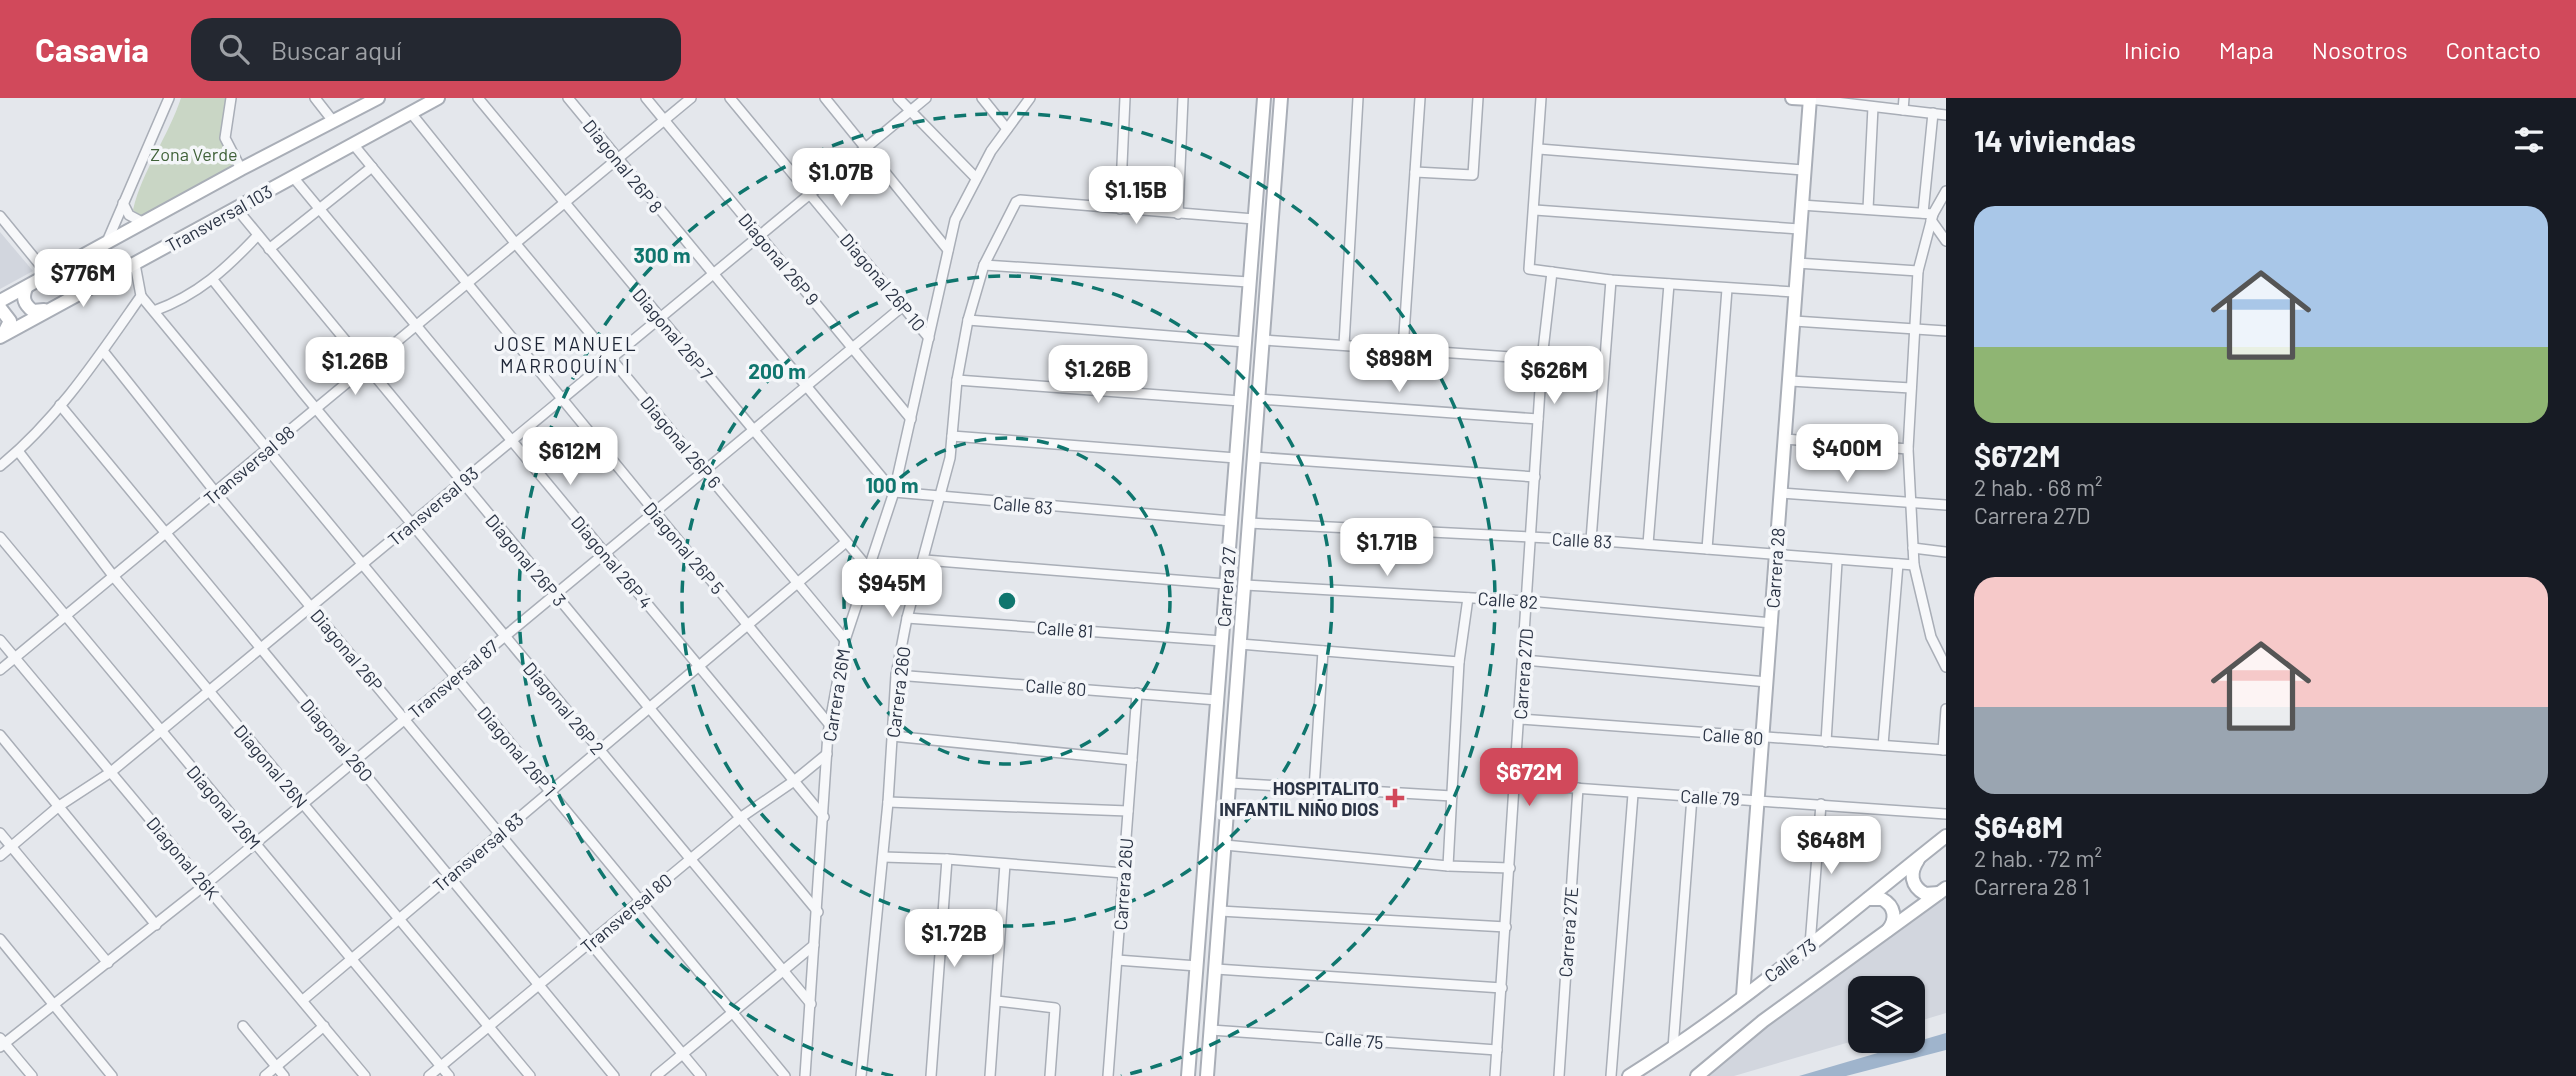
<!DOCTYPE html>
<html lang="es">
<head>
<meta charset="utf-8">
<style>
	:root { --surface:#171b24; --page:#242831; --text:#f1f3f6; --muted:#9ea1a6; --accent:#d1495b }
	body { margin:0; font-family:Barlow,sans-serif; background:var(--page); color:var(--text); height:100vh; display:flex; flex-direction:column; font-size:26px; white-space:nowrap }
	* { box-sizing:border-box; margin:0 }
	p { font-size:23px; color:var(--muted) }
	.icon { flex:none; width:38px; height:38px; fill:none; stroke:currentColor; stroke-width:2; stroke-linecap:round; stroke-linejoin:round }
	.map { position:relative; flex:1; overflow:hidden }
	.details { display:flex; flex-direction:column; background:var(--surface); width:630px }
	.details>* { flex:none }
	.fabs { position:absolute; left:1848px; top:878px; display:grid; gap:14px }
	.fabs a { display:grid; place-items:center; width:77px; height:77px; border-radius:14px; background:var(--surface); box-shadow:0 2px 5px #0004; font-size:35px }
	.price { position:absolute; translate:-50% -60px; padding:0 16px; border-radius:14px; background:#fff; color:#222; font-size:23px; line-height:46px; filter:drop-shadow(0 2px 4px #0008) }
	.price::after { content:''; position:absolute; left:50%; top:42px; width:21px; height:16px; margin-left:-10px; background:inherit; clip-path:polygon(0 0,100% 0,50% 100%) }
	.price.active { background:var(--accent); color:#fff }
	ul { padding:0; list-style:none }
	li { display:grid; align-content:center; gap:14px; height:371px; padding:0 28px }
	li span { display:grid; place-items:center; height:217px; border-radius:21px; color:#555 }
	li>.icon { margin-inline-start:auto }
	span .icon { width:126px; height:126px; fill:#fffc; stroke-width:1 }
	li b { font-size:30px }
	h2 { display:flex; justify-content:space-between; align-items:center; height:84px; padding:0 28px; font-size:30px }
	header { display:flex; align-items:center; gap:42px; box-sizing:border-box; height:98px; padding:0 35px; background:var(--accent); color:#fff }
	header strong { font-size:33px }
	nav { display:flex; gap:38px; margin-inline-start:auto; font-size:24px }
	.search { width:490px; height:63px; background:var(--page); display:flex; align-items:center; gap:18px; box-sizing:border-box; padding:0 24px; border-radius:21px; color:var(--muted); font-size:26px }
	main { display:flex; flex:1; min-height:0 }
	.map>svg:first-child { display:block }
</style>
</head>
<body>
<header>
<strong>Casavia</strong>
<div class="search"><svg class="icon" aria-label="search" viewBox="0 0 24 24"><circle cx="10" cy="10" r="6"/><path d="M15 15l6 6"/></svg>Buscar aquí</div>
<nav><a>Inicio</a><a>Mapa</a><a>Nosotros</a><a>Contacto</a></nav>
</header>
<main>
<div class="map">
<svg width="1946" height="978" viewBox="0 0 1946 978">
	<rect width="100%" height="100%" fill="#e4e7ec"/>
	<g fill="#d2d6de">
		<path d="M0,134L33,173L0,191Z"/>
		<path d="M1946,790V915L1913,925V891H1860V941L1734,978H1697Z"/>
	</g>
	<path fill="#c9d6c5" d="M181,0H229L224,40L238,70L146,122L133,112C142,73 168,39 181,0Z"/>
	<path fill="#9fb4cc" d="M1946,935V952L1846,978H1799Z"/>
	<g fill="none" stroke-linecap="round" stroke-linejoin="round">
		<g stroke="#a9aeb7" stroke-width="12">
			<g id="street">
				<path d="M231,0L225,40L241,71"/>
				<path d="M315,0L333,23"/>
				<path d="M478,0L869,471"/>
				<path d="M568,0L894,394L1231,423"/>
				<path d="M646,0L911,321"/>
				<path d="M730,0L929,240"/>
				<path d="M825,0L948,152"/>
				<path d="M898,0L976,80"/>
				<path d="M982,0L1007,31"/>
				<path d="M1541,0L1529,171L1611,182L1794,194"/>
				<path d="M1810,1L1946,17"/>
				<path d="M1903,12L1904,0"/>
				<path d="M411,15L516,146L845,542"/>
				<path d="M353,46L829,626"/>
				<path d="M1539,51L1803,72"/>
				<path d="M1415,74L1473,77L1478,0"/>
				<path d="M293,79L824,719"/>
				<path d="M1946,93L1933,116L1918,173L1908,351L1914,467L1931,539L1946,569"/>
				<path d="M123,105L129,117L144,125"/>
				<path d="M1801,107L1933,116"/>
				<path d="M236,110L818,814"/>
				<path d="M1120,111L1125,0"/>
				<path d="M1868,111L1873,9"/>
				<path d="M1535,112L1799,131"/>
				<path d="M1923,115L1933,15"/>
				<path d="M1178,116L1183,0"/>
				<path d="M0,118L49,178"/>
				<path d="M1931,122L1946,143"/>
				<path d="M106,146L169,0"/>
				<path d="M269,151L372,69"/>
				<path d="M1797,165L1918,173"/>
				<path d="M984,167L1249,184"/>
				<path d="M213,182L303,295L811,906"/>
				<path d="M141,198L785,978"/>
				<path d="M154,213C198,197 226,171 258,137"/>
				<path d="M968,222L1245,244"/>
				<path d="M1794,223L1946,233"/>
				<path d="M1263,242L1542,261"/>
				<path d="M1344,247L1358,0"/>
				<path d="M1403,251L1420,0"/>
				<path d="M103,253L216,395L701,978"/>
				<path d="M957,282L1240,303"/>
				<path d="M1790,283L1911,290"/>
				<path d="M1259,301L1538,321"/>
				<path d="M60,307L614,978"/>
				<path d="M952,338L1236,360"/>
				<path d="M1785,341L1908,351"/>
				<path d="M18,353L114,479L530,978"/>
				<path d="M1254,359L1535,379"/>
				<path d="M0,368C57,322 99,258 141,198L135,166"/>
				<path d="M1781,395L1946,407"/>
				<path d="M1249,425L1591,442L1914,467"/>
				<path d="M0,439L449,978"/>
				<path d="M1591,442L1611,182"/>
				<path d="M1648,446L1669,186"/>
				<path d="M1913,450L1946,454"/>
				<path d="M1707,451L1727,191"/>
				<path d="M925,462L1226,486"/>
				<path d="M1245,487L1528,503L1772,525"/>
				<path d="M907,520L1222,543"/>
				<path d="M0,542L365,978"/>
				<path d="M1240,546L1459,564"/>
				<path d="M1524,562L1767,584"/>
				<path d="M0,572L691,0"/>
				<path d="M896,577L1217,602"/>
				<path d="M1520,621L1946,652"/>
				<path d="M0,637L156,827"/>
				<path d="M892,638L1132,662"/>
				<path d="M1826,644L1837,464"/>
				<path d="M1883,647L1898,466"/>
				<path d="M1943,652L1946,611"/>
				<path d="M1230,685L1452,698"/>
				<path d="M1516,686L1946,716"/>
				<path d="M1314,691L1323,553"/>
				<path d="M888,704L1128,713"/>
				<path d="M0,735L108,865"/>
				<path d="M1225,747L1448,768L1510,770"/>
				<path d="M0,758L59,708L111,674L926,0"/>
				<path d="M883,759L947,761L1124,775"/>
				<path d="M1448,768L1459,564L1468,500"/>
				<path d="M1220,813L1506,829"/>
				<path d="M0,841L112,978"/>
				<path d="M1810,847L1821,706"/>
				<path d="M1117,862L1197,868"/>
				<path d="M1216,871L1502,890"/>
				<path d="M303,902L846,444"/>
				<path d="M997,903L1055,910L1050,978"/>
				<path d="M243,928L284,978"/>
				<path d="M1211,932L1497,952"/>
				<path d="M0,940L32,978"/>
				<path d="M0,949L205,787L903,208"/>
				<path d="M1673,950L1692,699"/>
				<path d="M265,978L324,928"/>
				<path d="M429,978L740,720L794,683L827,656"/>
				<path d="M656,978L814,847"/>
				<path d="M805,978L828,635L845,542L894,394L955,122L991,53L1030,0"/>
				<path d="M861,978L888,704L896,577L907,520L950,360L957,282L968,222L984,167L1016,104L1020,102L1254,121"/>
				<path d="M931,978L947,761"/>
				<path d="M990,978L1005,766"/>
				<path d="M1108,978L1137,595"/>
				<path d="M1495,978L1542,261L1552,174"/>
				<path d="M1559,978L1578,690"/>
				<path d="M1611,978L1633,696"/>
			</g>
		</g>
		<g stroke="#a9aeb7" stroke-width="16">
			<g id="secondary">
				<path d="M1792,0L1810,1"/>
				<path d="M26,190C22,200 24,206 33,213L44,212"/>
				<path d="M0,203L241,71L378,0"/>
				<path d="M0,210L10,223L4,235"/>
				<path d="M0,239L438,0"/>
				<path d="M1918,762C1909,775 1911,788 1925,796L1939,795"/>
				<path d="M1868,801H1882C1895,808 1897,821 1888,832"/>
				<path d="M1743,898L1810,0"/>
				<path d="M1188,978L1264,0"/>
				<path d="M1207,978L1281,0"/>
				<path d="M1629,978C1742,908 1842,820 1946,738"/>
				<path d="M1697,978L1763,923L1946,790"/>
			</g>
		</g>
		<use href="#street" stroke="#f7f8fa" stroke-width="9"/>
		<use href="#secondary" stroke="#fff" stroke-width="12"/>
	</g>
	<g fill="none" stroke="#0f766e" stroke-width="3.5" stroke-dasharray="12 9">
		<circle cx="1007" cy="503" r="163"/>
		<circle cx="1007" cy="503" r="325"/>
		<path d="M893 978A488 488 0 1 1 1121 978"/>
	</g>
	<path fill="#d1495b" stroke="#f4f6f9" stroke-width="2.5" d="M1391.5 689.5h7v7h7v7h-7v7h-7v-7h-7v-7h7z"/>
	<g text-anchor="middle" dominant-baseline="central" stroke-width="7" stroke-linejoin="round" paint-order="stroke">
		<g font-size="18" fill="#3f6138" stroke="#f4f6f9">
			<text x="194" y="56">Zona Verde</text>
		</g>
		<g font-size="18" fill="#2b3445" stroke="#f4f6f9">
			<text transform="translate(623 68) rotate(51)">Diagonal 26P 8</text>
			<text transform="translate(219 120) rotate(-29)">Transversal 103</text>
			<text transform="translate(779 161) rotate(50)">Diagonal 26P 9</text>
			<text transform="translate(883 184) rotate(50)">Diagonal 26P 10</text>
			<text transform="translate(673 236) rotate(50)">Diagonal 26P 7</text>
			<text transform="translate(681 344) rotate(50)">Diagonal 26P 6</text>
			<text transform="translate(249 367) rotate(-40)">Transversal 98</text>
			<text transform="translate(1023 407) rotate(5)">Calle 83</text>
			<text transform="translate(433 408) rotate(-40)">Transversal 93</text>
			<text transform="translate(1582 442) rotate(3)">Calle 83</text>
			<text transform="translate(684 450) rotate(50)">Diagonal 26P 5</text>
			<text transform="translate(526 462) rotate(50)">Diagonal 26P 3</text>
			<text transform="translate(612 464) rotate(50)">Diagonal 26P 4</text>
			<text transform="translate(1775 470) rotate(-86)">Carrera 28</text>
			<text transform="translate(1226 489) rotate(-86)">Carrera 27</text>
			<text transform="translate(1508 502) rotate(4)">Calle 82</text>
			<text transform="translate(1065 531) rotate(4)">Calle 81</text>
			<text transform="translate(347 552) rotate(50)">Diagonal 26P</text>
			<text transform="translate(1523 576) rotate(-86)">Carrera 27D</text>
			<text transform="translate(453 581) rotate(-40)">Transversal 87</text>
			<text transform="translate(1056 589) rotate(4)">Calle 80</text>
			<text transform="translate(898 594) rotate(-83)">Carrera 26O</text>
			<text transform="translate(836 597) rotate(-81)">Carrera 26M</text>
			<text transform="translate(564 610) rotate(50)">Diagonal 26P 2</text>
			<text transform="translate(1733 638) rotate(4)">Calle 80</text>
			<text transform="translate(337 642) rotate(50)">Diagonal 26O</text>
			<text transform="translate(517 653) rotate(50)">Diagonal 26P 1</text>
			<text transform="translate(271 668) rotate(50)">Diagonal 26N</text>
			<text transform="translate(1710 699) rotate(3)">Calle 79</text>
			<text transform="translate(224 709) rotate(50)">Diagonal 26M</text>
			<text transform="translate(478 754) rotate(-40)">Transversal 83</text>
			<text transform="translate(183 760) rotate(50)">Diagonal 26K</text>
			<text transform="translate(1123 786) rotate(-86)">Carrera 26U</text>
			<text transform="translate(626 815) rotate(-40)">Transversal 80</text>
			<text transform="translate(1568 834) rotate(-86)">Carrera 27E</text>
			<text transform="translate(1790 862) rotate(-37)">Calle 73</text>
			<text transform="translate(1354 942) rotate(4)">Calle 75</text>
		</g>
		<g font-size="18" font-weight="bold" fill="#2b3445" stroke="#f4f6f9" text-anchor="end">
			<text x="1379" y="690">HOSPITALITO<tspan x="1379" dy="21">INFANTIL NIÑO DIOS</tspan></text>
		</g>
		<g font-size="19" letter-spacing="2" fill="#1d2536" stroke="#f4f6f9">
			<text x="566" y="245">JOSE MANUEL<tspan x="566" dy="22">MARROQUÍN I</tspan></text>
		</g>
	</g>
	<circle cx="1007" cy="503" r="10" fill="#0f766e" stroke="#f4f6f9" stroke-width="3.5"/>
	<g font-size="21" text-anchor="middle" font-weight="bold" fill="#0f766e" stroke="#f4f6f9" stroke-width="7" stroke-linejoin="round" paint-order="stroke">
		<text x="662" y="165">300 m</text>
		<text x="777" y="281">200 m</text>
		<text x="892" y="395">100 m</text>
	</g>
</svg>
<div class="fabs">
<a><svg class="icon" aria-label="layers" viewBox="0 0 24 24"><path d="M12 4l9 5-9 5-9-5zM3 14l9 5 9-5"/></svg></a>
</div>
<b class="price" style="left:841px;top:110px">$1.07B</b>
<b class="price" style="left:1136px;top:128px">$1.15B</b>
<b class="price" style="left:83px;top:211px">$776M</b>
<b class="price" style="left:1399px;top:296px">$898M</b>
<b class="price" style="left:355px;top:299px">$1.26B</b>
<b class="price" style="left:1098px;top:307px">$1.26B</b>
<b class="price" style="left:1554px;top:308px">$626M</b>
<b class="price" style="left:1847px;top:386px">$400M</b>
<b class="price" style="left:570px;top:389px">$612M</b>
<b class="price" style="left:1387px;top:480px">$1.71B</b>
<b class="price" style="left:892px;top:521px">$945M</b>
<b class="price active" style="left:1529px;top:710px">$672M</b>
<b class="price" style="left:1831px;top:778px">$648M</b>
<b class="price" style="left:954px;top:871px">$1.72B</b>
</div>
<section class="details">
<h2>14 viviendas<svg class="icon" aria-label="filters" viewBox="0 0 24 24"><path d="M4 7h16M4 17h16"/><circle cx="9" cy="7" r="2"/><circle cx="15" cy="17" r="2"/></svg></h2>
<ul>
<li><span style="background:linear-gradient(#a9c7e8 65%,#8fb573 0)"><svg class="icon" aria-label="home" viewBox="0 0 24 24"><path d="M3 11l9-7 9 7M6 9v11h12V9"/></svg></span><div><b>$672M</b><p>2 hab. · 68 m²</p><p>Carrera 27D</p></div></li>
<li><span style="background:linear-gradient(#f6c9c9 60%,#9aa5b1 0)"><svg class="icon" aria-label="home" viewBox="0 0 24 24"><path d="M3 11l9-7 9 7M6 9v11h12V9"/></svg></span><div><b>$648M</b><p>2 hab. · 72 m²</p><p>Carrera 28 1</p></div></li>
</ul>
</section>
</main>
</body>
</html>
